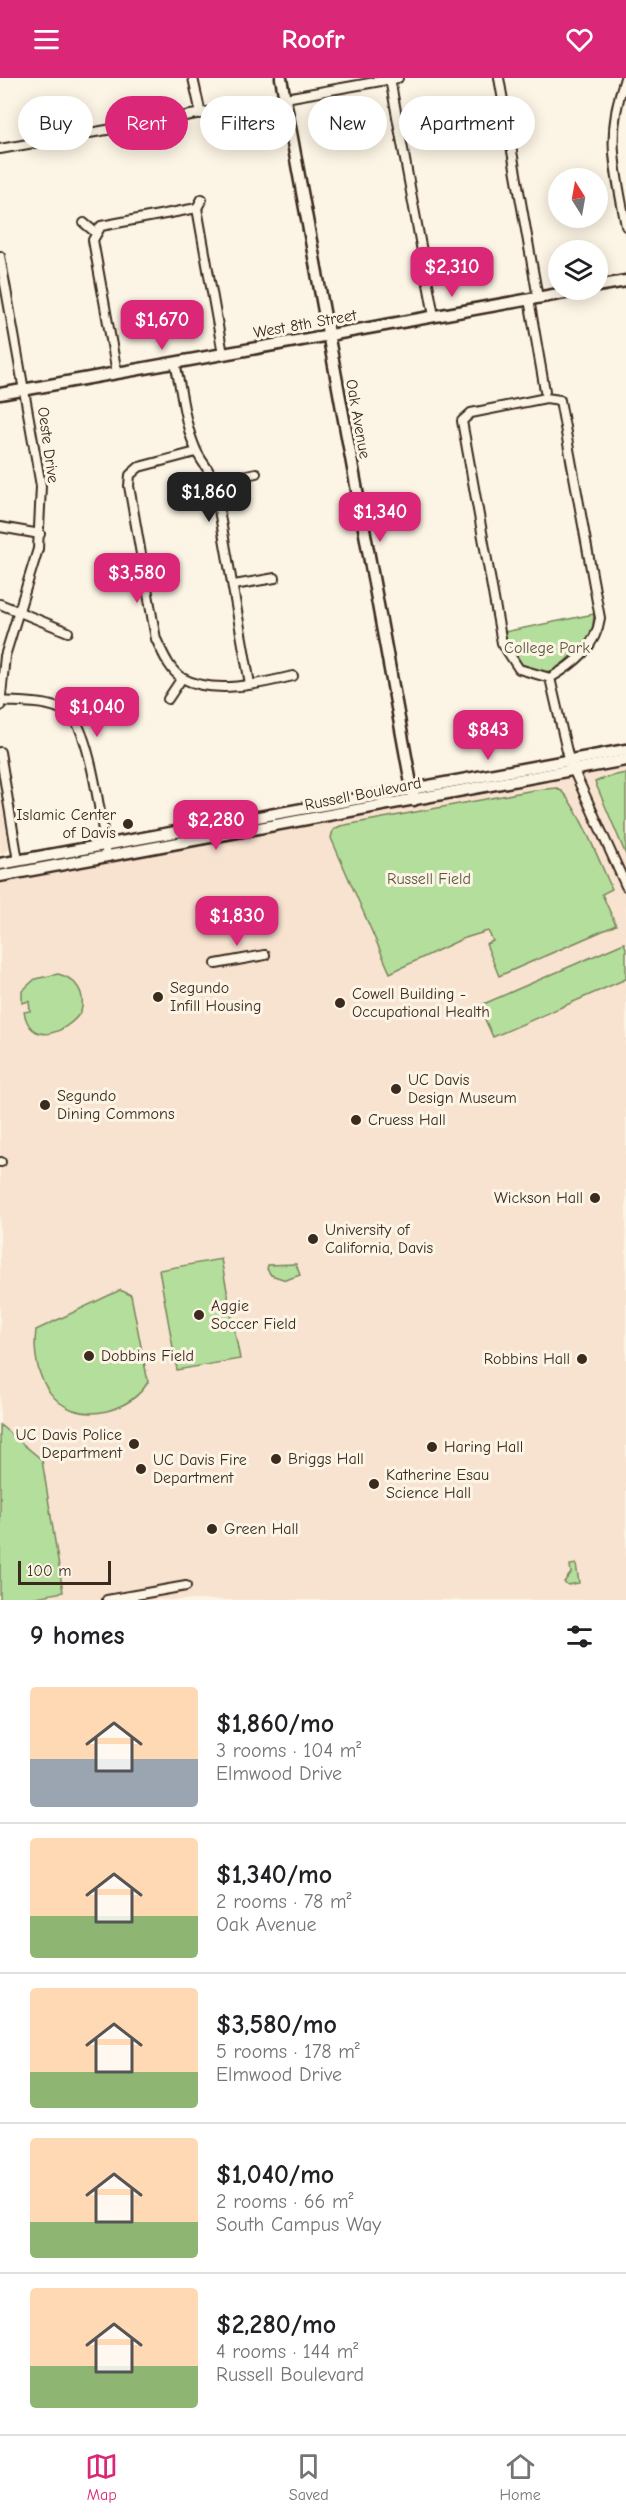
<!DOCTYPE html>
<html lang="en">
<head>
<meta charset="utf-8">
<style>
	:root { --surface:#fff; --page:#f6f6f6; --text:#202124; --muted:#757577; --line:#e0e0e0; --accent:#db2777 }
	body { margin:0; font-family:"Comic Neue",sans-serif; background:var(--page); color:var(--text); height:100vh; display:flex; flex-direction:column; font-size:22px; white-space:nowrap }
	* { box-sizing:border-box; margin:0 }
	p { font-size:20px; color:var(--muted) }
	.icon { flex:none; width:33px; height:33px; fill:none; stroke:currentColor; stroke-width:2; stroke-linecap:round; stroke-linejoin:round }
	.map { position:relative; height:1522px; overflow:hidden }
	.sheet { display:flex; flex-direction:column; background:var(--surface); flex:1 }
	.sheet>* { flex:none }
	.guide { position:absolute; left:18px; top:18px; width:591px; height:54px; display:flex; gap:12px }
	.needle { width:39px; rotate:349deg }
	.buttons { position:absolute; left:548px; top:90px; display:grid; gap:12px }
	.buttons a { display:grid; place-items:center; width:60px; height:60px; border-radius:50%; background:var(--surface); box-shadow:0 3px 15px #0003; font-size:30px }
	.scale { position:absolute; left:18px; bottom:15px; width:93px; box-sizing:border-box; padding-left:6px; border:3px solid #3b2a1e; border-top:0; font-size:16px; line-height:21px; white-space:nowrap; color:#3b2a1e; -webkit-text-stroke:4px #fcf5e5; paint-order:stroke }
	.price { position:absolute; translate:-50% -51px; padding:0 14px; border-radius:12px; background:var(--accent); color:#fff; font-size:20px; line-height:39px; filter:drop-shadow(0 2px 3px #0008) }
	.price::after { content:''; position:absolute; left:50%; top:36px; width:18px; height:14px; margin-left:-9px; background:inherit; clip-path:polygon(0 0,100% 0,50% 100%) }
	.price.current { background:#222; color:#fff }
	ul { padding:0; list-style:none }
	li { display:flex; align-items:center; gap:18px; height:150px; padding:0 30px }
	li+li { border-top:2px solid var(--line) }
	li span { display:grid; place-items:center; flex:none; width:168px; height:120px; border-radius:6px; color:#555 }
	li>.icon { margin-inline-start:auto }
	span .icon { width:72px; height:72px; fill:#fffc; stroke-width:1 }
	li b { font-size:26px }
	h2 { display:flex; justify-content:space-between; align-items:center; height:72px; padding:0 30px; font-size:26px }
	.pill { padding:0 21px; border-radius:27px; background:var(--surface); box-shadow:0 3px 15px #0003; font-size:21px; line-height:54px }
	.pill.current { background:var(--accent); color:#fff }
	header { display:flex; justify-content:space-between; align-items:center; height:78px; padding:0 30px; background:var(--accent); color:#fff; font-size:27px; font-weight:600 }
	.tab-bar { display:flex; justify-content:space-around; align-items:center; height:84px; border-top:2px solid var(--line); background:var(--surface); font-size:16px; color:var(--muted) }
	.tab-bar a { display:grid; justify-items:center; gap:3px }
	.tab-bar .current { color:var(--accent) }
	.map>svg:first-child { display:block }
</style>
</head>
<body>
<header><svg class="icon" aria-label="menu" viewBox="0 0 24 24"><path d="M4 6h16M4 12h16M4 18h16"/></svg>Roofr<svg class="icon" aria-label="heart" viewBox="0 0 24 24"><path d="M12 20l-8-8c-3-5 5-10 8-4 3-6 11-1 8 4z"/></svg></header>
<div class="map">
<svg width="626" height="1522" viewBox="0 0 626 1522">
	<rect width="100%" height="100%" fill="#fcf5e5"/>
	<filter id="ink" filterUnits="userSpaceOnUse"><feTurbulence type="fractalNoise" baseFrequency=".0167" numOctaves="2"/><feDisplacementMap in="SourceGraphic" scale="12" xChannelSelector="R" yChannelSelector="G"/><feConvolveMatrix kernelMatrix="1 2 1 2 8 2 1 2 1" color-interpolation-filters="sRGB"/></filter>
	<g filter="url(#ink)">
		<g fill="#f8e3d1">
			<path d="M626,686V1522H0V800Z"/>
			<path d="M0,718L9,768L7,774L0,775Z"/>
		</g>
		<g fill="#b4de9b" stroke="#78845c" stroke-width="1.5">
			<path d="M594,536L592,557L556,592L544,594L520,587L510,570L504,554Z"/>
			<path d="M626,695V777L595,704L607,699Z"/>
			<path d="M557,710C575,719 602,790 612,811L602,816L616,847L499,898L486,866L493,863L488,853L462,861L390,895L331,760L333,752L340,748L534,712Z"/>
			<path d="M624,865L626,870V901L493,959L479,928Z"/>
			<path d="M58,896C76,900 86,915 81,934C66,955 31,970 24,934L30,933L29,923L22,925V913L35,901Z"/>
			<path d="M221,1181L240,1281L177,1292L159,1192Z"/>
			<path d="M296,1186L300,1197L286,1202L271,1197L267,1191L268,1187Z"/>
			<path d="M120,1212L131,1217L148,1304C139,1319 125,1328 107,1333C54,1345 30,1297 36,1252Z"/>
			<path d="M0,1347L42,1382L63,1514L21,1522H0Z"/>
			<path d="M576,1486L579,1505L568,1507L564,1504L571,1495L570,1487Z"/>
		</g>
		<g fill="none" stroke-linecap="round" stroke-linejoin="round">
			<g stroke="#3b2a1e" stroke-width="12">
				<g id="street">
					<path d="M193,0L201,36"/>
					<path d="M499,0L538,220"/>
					<path d="M625,0C605,58 615,89 626,148"/>
					<path d="M390,1L434,238"/>
					<path d="M0,71L398,0"/>
					<path d="M197,130L202,121"/>
					<path d="M84,145L96,155"/>
					<path d="M0,178L41,408L38,471L5,578L0,628"/>
					<path d="M529,221L545,313"/>
					<path d="M175,285C182,313 184,345 196,372C201,384 209,390 214,404L250,606"/>
					<path d="M117,295L93,162L101,148L197,130L223,276"/>
					<path d="M196,374L139,389L130,397L129,408L156,561C162,573 169,592 182,600C213,617 260,606 293,598"/>
					<path d="M214,404L256,395"/>
					<path d="M0,449L40,456"/>
					<path d="M234,507L275,500"/>
					<path d="M0,526L68,554"/>
					<path d="M550,600L519,591L502,565L462,343L471,335L546,320L560,322L600,540C596,569 574,586 550,600L569,682L626,808"/>
					<path d="M168,621L182,600"/>
					<path d="M0,623C22,625 56,622 72,639C91,657 102,749 107,778"/>
					<path d="M0,674L18,783"/>
					<path d="M216,886L265,877"/>
					<path d="M0,1084H1"/>
					<path d="M107,1522L186,1508"/>
				</g>
			</g>
			<g stroke="#3b2a1e" stroke-width="15">
				<g id="secondary">
					<path d="M281,0L414,722"/>
					<path d="M597,208L626,203"/>
					<path d="M0,316L581,212"/>
					<path d="M0,786L626,672"/>
					<path d="M0,798L626,682"/>
				</g>
			</g>
			<use href="#street" stroke="#fcf5e5" stroke-width="8"/>
			<use href="#secondary" stroke="#fcf5e5" stroke-width="10"/>
		</g>
	</g>
	<g fill="#3b2a1e" stroke="#fcf5e5" stroke-width="2">
		<circle cx="128" cy="746" r="6"/>
		<circle cx="158" cy="919" r="6"/>
		<circle cx="340" cy="925" r="6"/>
		<circle cx="396" cy="1011" r="6"/>
		<circle cx="45" cy="1027" r="6"/>
		<circle cx="356" cy="1042" r="6"/>
		<circle cx="595" cy="1120" r="6"/>
		<circle cx="313" cy="1161" r="6"/>
		<circle cx="199" cy="1237" r="6"/>
		<circle cx="89" cy="1278" r="6"/>
		<circle cx="582" cy="1281" r="6"/>
		<circle cx="134" cy="1366" r="6"/>
		<circle cx="432" cy="1369" r="6"/>
		<circle cx="276" cy="1381" r="6"/>
		<circle cx="141" cy="1391" r="6"/>
		<circle cx="374" cy="1406" r="6"/>
		<circle cx="212" cy="1451" r="6"/>
	</g>
	<g text-anchor="middle" dominant-baseline="central" stroke-width="6" stroke-linejoin="round" paint-order="stroke">
		<g font-size="16" fill="#3b2a1e" stroke="#fcf5e5">
			<text transform="translate(305 246) rotate(-10)">West 8th Street</text>
			<text transform="translate(358 341) rotate(80)">Oak Avenue</text>
			<text transform="translate(48 367) rotate(82)">Oeste Drive</text>
			<text transform="translate(363 716) rotate(-11)">Russell Boulevard</text>
		</g>
		<g font-size="16" fill="#59573d" stroke="#fcf5e5">
			<text x="547" y="570">College Park</text>
			<text x="429" y="801">Russell Field</text>
		</g>
		<g font-size="16" fill="#3b2a1e" stroke="#fcf5e5" text-anchor="start">
			<text x="116" y="737" text-anchor="end">Islamic Center<tspan x="116" dy="18">of Davis</tspan></text>
			<text x="170" y="910">Segundo<tspan x="170" dy="18">Infill Housing</tspan></text>
			<text x="352" y="916">Cowell Building -<tspan x="352" dy="18">Occupational Health</tspan></text>
			<text x="408" y="1002">UC Davis<tspan x="408" dy="18">Design Museum</tspan></text>
			<text x="57" y="1018">Segundo<tspan x="57" dy="18">Dining Commons</tspan></text>
			<text x="368" y="1042">Cruess Hall</text>
			<text x="583" y="1120" text-anchor="end">Wickson Hall</text>
			<text x="325" y="1152">University of<tspan x="325" dy="18">California, Davis</tspan></text>
			<text x="211" y="1228">Aggie<tspan x="211" dy="18">Soccer Field</tspan></text>
			<text x="101" y="1278">Dobbins Field</text>
			<text x="570" y="1281" text-anchor="end">Robbins Hall</text>
			<text x="122" y="1357" text-anchor="end">UC Davis Police<tspan x="122" dy="18">Department</tspan></text>
			<text x="444" y="1369">Haring Hall</text>
			<text x="288" y="1381">Briggs Hall</text>
			<text x="153" y="1382">UC Davis Fire<tspan x="153" dy="18">Department</tspan></text>
			<text x="386" y="1397">Katherine Esau<tspan x="386" dy="18">Science Hall</tspan></text>
			<text x="224" y="1451">Green Hall</text>
		</g>
	</g>
</svg>
<div class="buttons">
<a><svg class="needle" viewBox="-14 -14 28 28"><path d="M0-13l5 13h-10z" fill="#e53935"/><path d="M0 13l5-13h-10z" fill="#757577"/></svg></a>
<a><svg class="icon" aria-label="layers" viewBox="0 0 24 24"><path d="M12 4l9 5-9 5-9-5zM3 14l9 5 9-5"/></svg></a>
</div>
<div class="scale">100 m</div>
<b class="price" style="left:452px;top:220px">$2,310</b>
<b class="price" style="left:162px;top:273px">$1,670</b>
<b class="price current" style="left:209px;top:445px">$1,860</b>
<b class="price" style="left:380px;top:465px">$1,340</b>
<b class="price" style="left:137px;top:526px">$3,580</b>
<b class="price" style="left:97px;top:660px">$1,040</b>
<b class="price" style="left:488px;top:683px">$843</b>
<b class="price" style="left:216px;top:773px">$2,280</b>
<b class="price" style="left:237px;top:869px">$1,830</b>
<div class="guide">
<a class="pill">Buy</a>
<a class="pill current">Rent</a>
<a class="pill">Filters</a>
<a class="pill">New</a>
<a class="pill">Apartment</a>
</div>
</div>
<section class="sheet">
<h2>9 homes<svg class="icon" aria-label="filters" viewBox="0 0 24 24"><path d="M4 7h16M4 17h16"/><circle cx="9" cy="7" r="2"/><circle cx="15" cy="17" r="2"/></svg></h2>
<ul>
<li><span style="background:linear-gradient(#ffd9b3 60%,#9aa5b1 0)"><svg class="icon" aria-label="home" viewBox="0 0 24 24"><path d="M3 11l9-7 9 7M6 9v11h12V9"/></svg></span><div><b>$1,860/mo</b><p>3 rooms · 104 m²</p><p>Elmwood Drive</p></div></li>
<li><span style="background:linear-gradient(#ffd9b3 65%,#8fb573 0)"><svg class="icon" aria-label="home" viewBox="0 0 24 24"><path d="M3 11l9-7 9 7M6 9v11h12V9"/></svg></span><div><b>$1,340/mo</b><p>2 rooms · 78 m²</p><p>Oak Avenue</p></div></li>
<li><span style="background:linear-gradient(#ffd9b3 70%,#8fb573 0)"><svg class="icon" aria-label="home" viewBox="0 0 24 24"><path d="M3 11l9-7 9 7M6 9v11h12V9"/></svg></span><div><b>$3,580/mo</b><p>5 rooms · 178 m²</p><p>Elmwood Drive</p></div></li>
<li><span style="background:linear-gradient(#ffd9b3 70%,#8fb573 0)"><svg class="icon" aria-label="home" viewBox="0 0 24 24"><path d="M3 11l9-7 9 7M6 9v11h12V9"/></svg></span><div><b>$1,040/mo</b><p>2 rooms · 66 m²</p><p>South Campus Way</p></div></li>
<li><span style="background:linear-gradient(#ffd9b3 65%,#8fb573 0)"><svg class="icon" aria-label="home" viewBox="0 0 24 24"><path d="M3 11l9-7 9 7M6 9v11h12V9"/></svg></span><div><b>$2,280/mo</b><p>4 rooms · 144 m²</p><p>Russell Boulevard</p></div></li>
</ul>
</section>
<nav class="tab-bar">
<a class="current"><svg class="icon" aria-label="map" viewBox="0 0 24 24"><path d="M3 6l6-2 6 2 6-2v14l-6 2-6-2-6 2zM9 4v14M15 6v14"/></svg>Map</a>
<a><svg class="icon" aria-label="saved" viewBox="0 0 24 24"><path d="M7 4h10v16l-5-4-5 4z"/></svg>Saved</a>
<a><svg class="icon" aria-label="home" viewBox="0 0 24 24"><path d="M3 11l9-7 9 7M6 9v11h12V9"/></svg>Home</a>
</nav>
</body>
</html>
